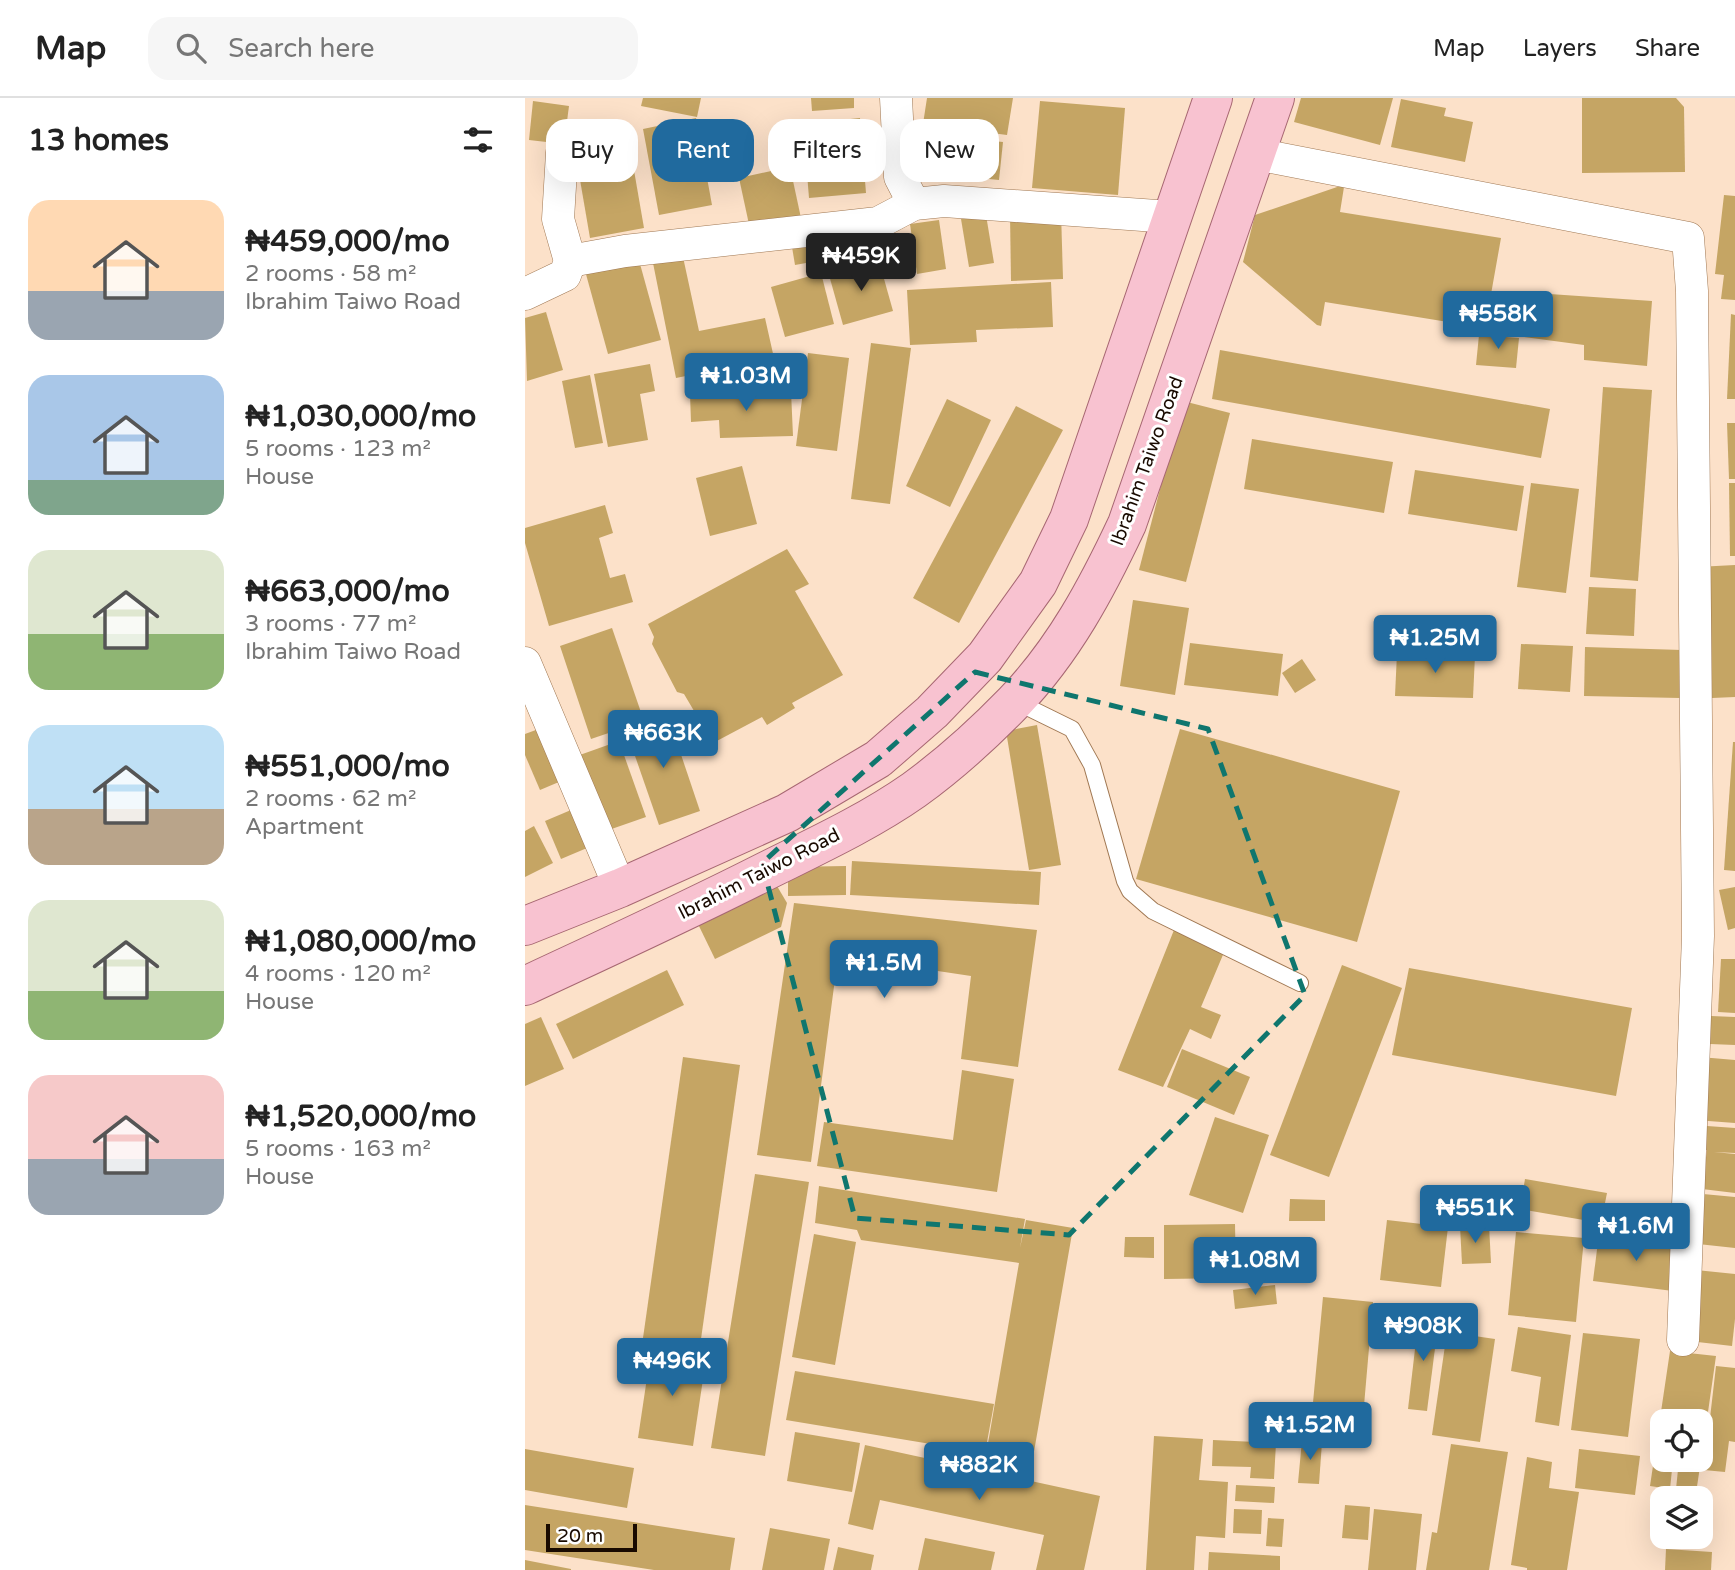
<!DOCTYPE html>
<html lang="en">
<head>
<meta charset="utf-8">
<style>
	:root { --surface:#fff; --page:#f6f6f6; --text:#222; --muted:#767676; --line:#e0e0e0; --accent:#206a9e }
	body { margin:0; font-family:"Varela Round",sans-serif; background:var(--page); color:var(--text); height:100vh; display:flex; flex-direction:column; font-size:26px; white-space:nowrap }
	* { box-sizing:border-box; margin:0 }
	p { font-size:23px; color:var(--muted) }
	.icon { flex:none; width:38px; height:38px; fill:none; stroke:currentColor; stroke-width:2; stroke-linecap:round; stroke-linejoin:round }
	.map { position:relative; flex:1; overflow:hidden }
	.drawer { display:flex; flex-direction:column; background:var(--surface); width:525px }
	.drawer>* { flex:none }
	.hud { position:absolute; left:21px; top:21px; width:665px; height:63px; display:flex; gap:14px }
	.buttons { position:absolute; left:1125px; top:1311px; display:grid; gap:14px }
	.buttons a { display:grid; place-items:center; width:63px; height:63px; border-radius:14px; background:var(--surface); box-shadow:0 7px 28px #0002; font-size:35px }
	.scale { position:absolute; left:21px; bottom:18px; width:91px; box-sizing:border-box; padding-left:7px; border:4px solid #190a00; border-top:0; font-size:19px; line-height:24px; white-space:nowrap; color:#190a00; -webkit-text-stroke:5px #fff; paint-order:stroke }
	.price { position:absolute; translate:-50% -60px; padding:0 16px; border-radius:7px; background:var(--accent); color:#fff; font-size:23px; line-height:46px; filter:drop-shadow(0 2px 4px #0008) }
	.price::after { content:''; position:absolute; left:50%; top:42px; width:21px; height:16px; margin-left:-10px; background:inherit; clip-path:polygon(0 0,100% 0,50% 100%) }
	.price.selected { background:#222; color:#fff }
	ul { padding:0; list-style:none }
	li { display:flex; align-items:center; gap:21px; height:175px; padding:0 28px }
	li span { display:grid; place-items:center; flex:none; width:196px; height:140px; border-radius:21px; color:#555 }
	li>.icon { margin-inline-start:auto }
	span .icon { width:84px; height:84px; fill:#fffc; stroke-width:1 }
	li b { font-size:30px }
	h2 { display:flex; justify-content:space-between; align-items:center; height:84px; padding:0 28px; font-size:30px }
	.chip { padding:0 24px; border-radius:21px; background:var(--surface); box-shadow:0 7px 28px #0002; font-size:24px; line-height:63px }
	.chip.selected { background:var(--accent); color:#fff }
	header { display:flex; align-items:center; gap:42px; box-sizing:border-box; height:98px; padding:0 35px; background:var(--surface); border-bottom:2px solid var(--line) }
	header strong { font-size:33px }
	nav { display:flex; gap:38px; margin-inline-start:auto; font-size:24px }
	.search { width:490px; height:63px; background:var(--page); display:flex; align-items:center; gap:18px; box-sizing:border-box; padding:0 24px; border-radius:21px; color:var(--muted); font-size:26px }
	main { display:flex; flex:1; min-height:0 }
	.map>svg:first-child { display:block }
</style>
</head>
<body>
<header>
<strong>Map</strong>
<div class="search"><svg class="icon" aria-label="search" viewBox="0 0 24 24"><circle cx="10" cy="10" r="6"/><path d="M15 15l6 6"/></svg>Search here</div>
<nav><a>Map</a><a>Layers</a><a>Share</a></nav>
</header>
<main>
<section class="drawer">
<h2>13 homes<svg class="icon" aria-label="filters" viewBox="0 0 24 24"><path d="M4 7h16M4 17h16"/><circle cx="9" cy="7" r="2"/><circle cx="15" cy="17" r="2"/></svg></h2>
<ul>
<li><span style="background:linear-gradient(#ffd9b3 65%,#9aa5b1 0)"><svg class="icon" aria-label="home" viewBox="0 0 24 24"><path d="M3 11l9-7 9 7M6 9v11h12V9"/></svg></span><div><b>₦459,000/mo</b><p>2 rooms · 58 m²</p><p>Ibrahim Taiwo Road</p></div></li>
<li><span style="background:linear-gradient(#a9c7e8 75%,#7fa58c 0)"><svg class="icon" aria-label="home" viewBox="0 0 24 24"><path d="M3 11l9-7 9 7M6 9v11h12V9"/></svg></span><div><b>₦1,030,000/mo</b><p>5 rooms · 123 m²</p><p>House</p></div></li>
<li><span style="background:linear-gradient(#dfe7d0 60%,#8fb573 0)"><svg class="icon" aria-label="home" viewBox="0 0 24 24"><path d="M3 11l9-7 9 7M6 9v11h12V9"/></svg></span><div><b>₦663,000/mo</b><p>3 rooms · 77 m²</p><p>Ibrahim Taiwo Road</p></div></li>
<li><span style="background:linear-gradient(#bfe0f5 60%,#b9a48a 0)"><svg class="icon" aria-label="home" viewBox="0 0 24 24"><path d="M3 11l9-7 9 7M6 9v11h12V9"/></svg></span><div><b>₦551,000/mo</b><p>2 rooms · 62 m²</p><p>Apartment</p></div></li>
<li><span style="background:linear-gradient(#dfe7d0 65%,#8fb573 0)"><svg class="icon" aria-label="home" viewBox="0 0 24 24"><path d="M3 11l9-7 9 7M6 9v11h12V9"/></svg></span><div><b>₦1,080,000/mo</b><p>4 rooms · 120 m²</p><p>House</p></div></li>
<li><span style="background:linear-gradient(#f6c9c9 60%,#9aa5b1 0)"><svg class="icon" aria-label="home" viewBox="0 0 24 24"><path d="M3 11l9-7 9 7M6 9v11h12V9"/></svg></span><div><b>₦1,520,000/mo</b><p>5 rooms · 163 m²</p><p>House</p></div></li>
</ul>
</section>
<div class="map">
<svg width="1210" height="1472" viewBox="0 0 1210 1472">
	<rect width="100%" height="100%" fill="#fce1c9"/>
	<g fill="#c5a564">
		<path d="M118,0H176L172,19L116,8Z"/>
		<path d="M286,0H329V10L287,13Z"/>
		<path d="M402,0H488L482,37L398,26Z"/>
		<path d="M776,0H868L855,47L769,24Z"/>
		<path d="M1057,0H1151L1159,9L1160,74L1057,75Z"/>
		<path d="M876,1L921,10L919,18L948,24L940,64L866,49Z"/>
		<path d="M8,3L44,8L39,46L4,42Z"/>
		<path d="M515,3L600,10L593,97L507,90Z"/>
		<path d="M171,20L187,107L134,117L118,31Z"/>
		<path d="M335,20L341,95L284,100L278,26Z"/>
		<path d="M102,32L119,130L65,140L48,41Z"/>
		<path d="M407,37L478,44L474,82L403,75Z"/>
		<path d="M265,69L276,120L225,131L214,80Z"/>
		<path d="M815,88L819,89L815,114L976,140L960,230L800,204L796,228L792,227L718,164L730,117Z"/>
		<path d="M1199,97L1210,98V202L1196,201L1199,177L1190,176Z"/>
		<path d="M536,114L538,181L486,183L485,116Z"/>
		<path d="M461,117L469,165L444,169L436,121Z"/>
		<path d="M414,122L421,171L392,176L385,126Z"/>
		<path d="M288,145L292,163L270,167L267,149Z"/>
		<path d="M112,155L136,242L83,256L59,169Z"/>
		<path d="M158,159L174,233L240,220L249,260L151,280L128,165Z"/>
		<path d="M354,163L368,213L318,227L304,177Z"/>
		<path d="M296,175L309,226L260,239L246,189Z"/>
		<path d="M526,184L528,229L451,232L452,244L385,247L382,192Z"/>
		<path d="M995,194L1127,203L1122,268L1059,262V247L992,238Z"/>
		<path d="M21,214L38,272L2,283L0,220Z"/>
		<path d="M1206,216L1210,217V301H1202Z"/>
		<path d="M954,237L994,240L991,270L951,267Z"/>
		<path d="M346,245L386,250L365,406L326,401Z"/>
		<path d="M695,252L1025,311L1016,360L687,301Z"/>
		<path d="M283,255L324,260L312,353L271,348Z"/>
		<path d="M125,266L130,293L115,296L123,342L83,349L69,276Z"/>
		<path d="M65,277L78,345L50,350L37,283Z"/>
		<path d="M1078,289L1127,292L1113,483L1065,479Z"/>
		<path d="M266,293L268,338L195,340L194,322L166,324L165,296Z"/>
		<path d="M422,301L466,322L425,409L381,388Z"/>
		<path d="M658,303L705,315L661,484L614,472Z"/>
		<path d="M491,308L538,332L434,525L388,500Z"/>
		<path d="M1202,325H1210V381H1204Z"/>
		<path d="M727,341L868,364L859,415L719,391Z"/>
		<path d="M217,368L232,426L185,438L171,380Z"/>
		<path d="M890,372L999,388L992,433L883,416Z"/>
		<path d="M1006,385L1054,391L1041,495L992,489Z"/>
		<path d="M1204,385H1210V458H1205Z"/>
		<path d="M80,407L88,435L74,440L85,480L100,476L108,504L24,528L0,445V430Z"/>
		<path d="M262,451L284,486L270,493L318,577L267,605L270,610L242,627L237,619L188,645L159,596L152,594L127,546L129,539L123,526Z"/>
		<path d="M1210,467V599L1187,600L1182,509L1172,469Z"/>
		<path d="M1064,489L1111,491L1109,538L1061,536Z"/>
		<path d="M608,502L664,510L650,597L595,588Z"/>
		<path d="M87,530L119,623L66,641L35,548Z"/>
		<path d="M665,545L758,556L753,598L659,587Z"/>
		<path d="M996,546L1048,548L1045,594L993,591Z"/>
		<path d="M1060,549L1157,552L1155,600L1059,598Z"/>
		<path d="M872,555L950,557L948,600L870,598Z"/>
		<path d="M777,561L791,582L770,595L757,575Z"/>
		<path d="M143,618L175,713L134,727L101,632Z"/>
		<path d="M512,627L536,767L504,772L481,633Z"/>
		<path d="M19,629L41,681L15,692L0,657V636Z"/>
		<path d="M655,631L875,693L832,844L611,781Z"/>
		<path d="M94,643L121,719L78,734L52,658Z"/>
		<path d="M1208,644H1210V773L1199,772Z"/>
		<path d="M46,712L62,750L36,761L20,723Z"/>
		<path d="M9,728L28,765L0,779V733Z"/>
		<path d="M327,763L516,774L514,807L325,797Z"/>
		<path d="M321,768V797L263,798V769Z"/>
		<path d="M252,788L262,805L256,829L190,861L173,826Z"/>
		<path d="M1210,789V830L1203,832L1194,792Z"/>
		<path d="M269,805L512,832L493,969L436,961L446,878L313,858L286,1064L232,1057Z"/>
		<path d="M649,832L700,852L676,909L696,917L686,941L665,931L638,989L593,972Z"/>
		<path d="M1196,861H1210V915L1193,914Z"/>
		<path d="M817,867L877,890L804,1079L745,1057Z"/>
		<path d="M884,870L1107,910L1091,998L867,957Z"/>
		<path d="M142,872L159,907L48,961L31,926Z"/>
		<path d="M1186,918L1210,919V947L1185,946Z"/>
		<path d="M16,919L39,971L0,988V926Z"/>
		<path d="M657,951L725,979L709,1017L642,989Z"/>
		<path d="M158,959L215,967L175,1248L118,1240Z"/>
		<path d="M1175,959L1210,962V1025L1170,1022Z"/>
		<path d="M437,972L489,981L472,1094L292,1068L299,1024L428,1042Z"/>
		<path d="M690,1019L744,1037L718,1115L664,1097Z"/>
		<path d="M1182,1028L1210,1030V1055L1189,1054L1210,1056V1095L1177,1091L1182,1052H1180Z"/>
		<path d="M230,1076L284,1084L240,1358L186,1350Z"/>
		<path d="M1000,1081L1082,1095L1076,1125L995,1111Z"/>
		<path d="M294,1088L500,1121L495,1150L501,1122L548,1130L507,1365L461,1357L494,1165L336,1142L332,1132L290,1125Z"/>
		<path d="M1178,1096L1210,1099V1150L1173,1146Z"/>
		<path d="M765,1101L800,1102V1123H764Z"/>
		<path d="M862,1122L923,1129L916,1189L855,1182Z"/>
		<path d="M710,1126L711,1180L639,1181V1127Z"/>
		<path d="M964,1127L966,1165L937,1166L935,1128Z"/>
		<path d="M991,1134L1059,1140L1051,1224L983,1217Z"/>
		<path d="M289,1136L331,1144L310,1267L267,1259Z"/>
		<path d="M1074,1136L1153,1146L1148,1193L1068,1183Z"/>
		<path d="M600,1139H629V1160L599,1159Z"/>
		<path d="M1171,1172L1210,1176V1221L1207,1248L1164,1243Z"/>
		<path d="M750,1187L752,1206L710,1211L708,1192Z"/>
		<path d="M798,1199L848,1204L838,1319L787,1315Z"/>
		<path d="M894,1217L914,1219L902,1313L883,1311Z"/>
		<path d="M993,1229L1046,1237L1034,1328L1010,1324L1016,1279L986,1273Z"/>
		<path d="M922,1234L970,1241L955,1344L907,1337Z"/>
		<path d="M1058,1235L1115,1241L1103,1339L1046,1332Z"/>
		<path d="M126,1253L181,1261L168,1348L113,1340Z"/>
		<path d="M1145,1253L1191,1258L1178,1349L1176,1323H1138V1362H1148L1145,1391L1125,1388Z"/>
		<path d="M1191,1268L1210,1270V1344L1204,1343L1200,1374L1179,1372Z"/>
		<path d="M270,1273L469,1306L460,1355L261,1322Z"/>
		<path d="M270,1334L335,1345L327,1394L262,1383Z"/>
		<path d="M629,1338L678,1341L674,1382L703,1384L700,1440L671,1438L669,1472H621Z"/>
		<path d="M688,1342L751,1345L749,1381L725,1380L726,1369L687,1368Z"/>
		<path d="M777,1342L797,1344L794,1386L773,1385Z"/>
		<path d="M926,1346L983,1354L964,1472H901L907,1434L912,1435Z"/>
		<path d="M340,1347L575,1398L559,1472H511L519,1437L355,1402L348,1432L323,1426Z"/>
		<path d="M0,1351L109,1370L102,1410L0,1392Z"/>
		<path d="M1054,1351L1115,1358L1110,1397L1050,1390Z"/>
		<path d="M1002,1359L1027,1364L1024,1390L1054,1394L1042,1472H1002V1470L986,1467Z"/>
		<path d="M1154,1362H1176L1171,1395L1151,1391Z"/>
		<path d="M711,1387L750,1389L749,1405L710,1403Z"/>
		<path d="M0,1407L210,1440L205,1472H129L0,1452Z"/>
		<path d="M820,1407L845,1409L843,1442L817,1440Z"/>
		<path d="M709,1411L737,1412L736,1436L708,1435Z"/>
		<path d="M849,1411L897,1416L891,1472H843Z"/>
		<path d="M743,1420L759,1421L757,1449L741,1448Z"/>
		<path d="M245,1430L305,1441L299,1472H237Z"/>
		<path d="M400,1440L470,1454L466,1472H393Z"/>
		<path d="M313,1449L349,1457L346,1472H308Z"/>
		<path d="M1141,1451L1187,1454L1186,1472H1140Z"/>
		<path d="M684,1454L755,1458V1472H683Z"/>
		<path d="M0,1462L46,1471V1472H0Z"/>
	</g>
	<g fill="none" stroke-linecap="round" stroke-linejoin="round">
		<g stroke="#a07853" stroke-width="18">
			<path id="lane" d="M490,603L547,631L567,667L600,783L605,793L628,813L775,885"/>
		</g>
		<g stroke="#a07853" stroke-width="33">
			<g id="street">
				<path d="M371,0L375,79L389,106"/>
				<path d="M731,56L1163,140L1167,193L1173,838L1158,1242"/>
				<path d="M45,163L100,153L353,125L389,106L419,103L646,119"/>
				<path d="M0,196L40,177L45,163L33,121L37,55"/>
				<path d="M0,565L95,790"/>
			</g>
		</g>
		<g stroke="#a76772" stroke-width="40">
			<g id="primary">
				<path d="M0,828L95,790L262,715L353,661L407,614L460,559L513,485L544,421L688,0"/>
				<path d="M0,888C79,851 158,815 235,776C287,750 342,725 389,692C425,666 458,636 489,604C539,552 572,490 602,426L750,0"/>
			</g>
		</g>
		<use href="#lane" stroke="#fff" stroke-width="16"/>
		<use href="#street" stroke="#fff" stroke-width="32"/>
		<use href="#primary" stroke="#f8c2d0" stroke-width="38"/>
	</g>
	<path fill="none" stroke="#0f766e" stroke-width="5" stroke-dasharray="14 9" stroke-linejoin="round" d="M450,574L683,631L780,897L544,1137L330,1120L237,765Z"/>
	<g text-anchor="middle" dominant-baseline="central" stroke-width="6" stroke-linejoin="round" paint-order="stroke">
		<g font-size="19" fill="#190a00" stroke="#fff">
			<text transform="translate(622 363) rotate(-70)">Ibrahim Taiwo Road</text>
			<text transform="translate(234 776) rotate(-27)">Ibrahim Taiwo Road</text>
		</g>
	</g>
</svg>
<div class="buttons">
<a><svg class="icon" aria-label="locate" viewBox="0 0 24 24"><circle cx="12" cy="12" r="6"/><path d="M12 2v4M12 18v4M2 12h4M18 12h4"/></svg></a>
<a><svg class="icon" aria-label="layers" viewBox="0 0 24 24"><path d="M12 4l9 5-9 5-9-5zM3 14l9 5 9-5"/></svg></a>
</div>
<div class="scale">20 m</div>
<b class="price selected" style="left:336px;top:195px">₦459K</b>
<b class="price" style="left:973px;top:253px">₦558K</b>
<b class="price" style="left:221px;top:315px">₦1.03M</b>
<b class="price" style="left:910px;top:577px">₦1.25M</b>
<b class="price" style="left:138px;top:672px">₦663K</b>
<b class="price" style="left:359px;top:902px">₦1.5M</b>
<b class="price" style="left:950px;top:1147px">₦551K</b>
<b class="price" style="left:1111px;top:1165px">₦1.6M</b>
<b class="price" style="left:730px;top:1199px">₦1.08M</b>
<b class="price" style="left:898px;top:1265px">₦908K</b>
<b class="price" style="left:147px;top:1300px">₦496K</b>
<b class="price" style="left:785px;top:1364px">₦1.52M</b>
<b class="price" style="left:454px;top:1404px">₦882K</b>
<div class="hud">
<a class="chip">Buy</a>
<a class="chip selected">Rent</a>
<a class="chip">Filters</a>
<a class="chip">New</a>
</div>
</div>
</main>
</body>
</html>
